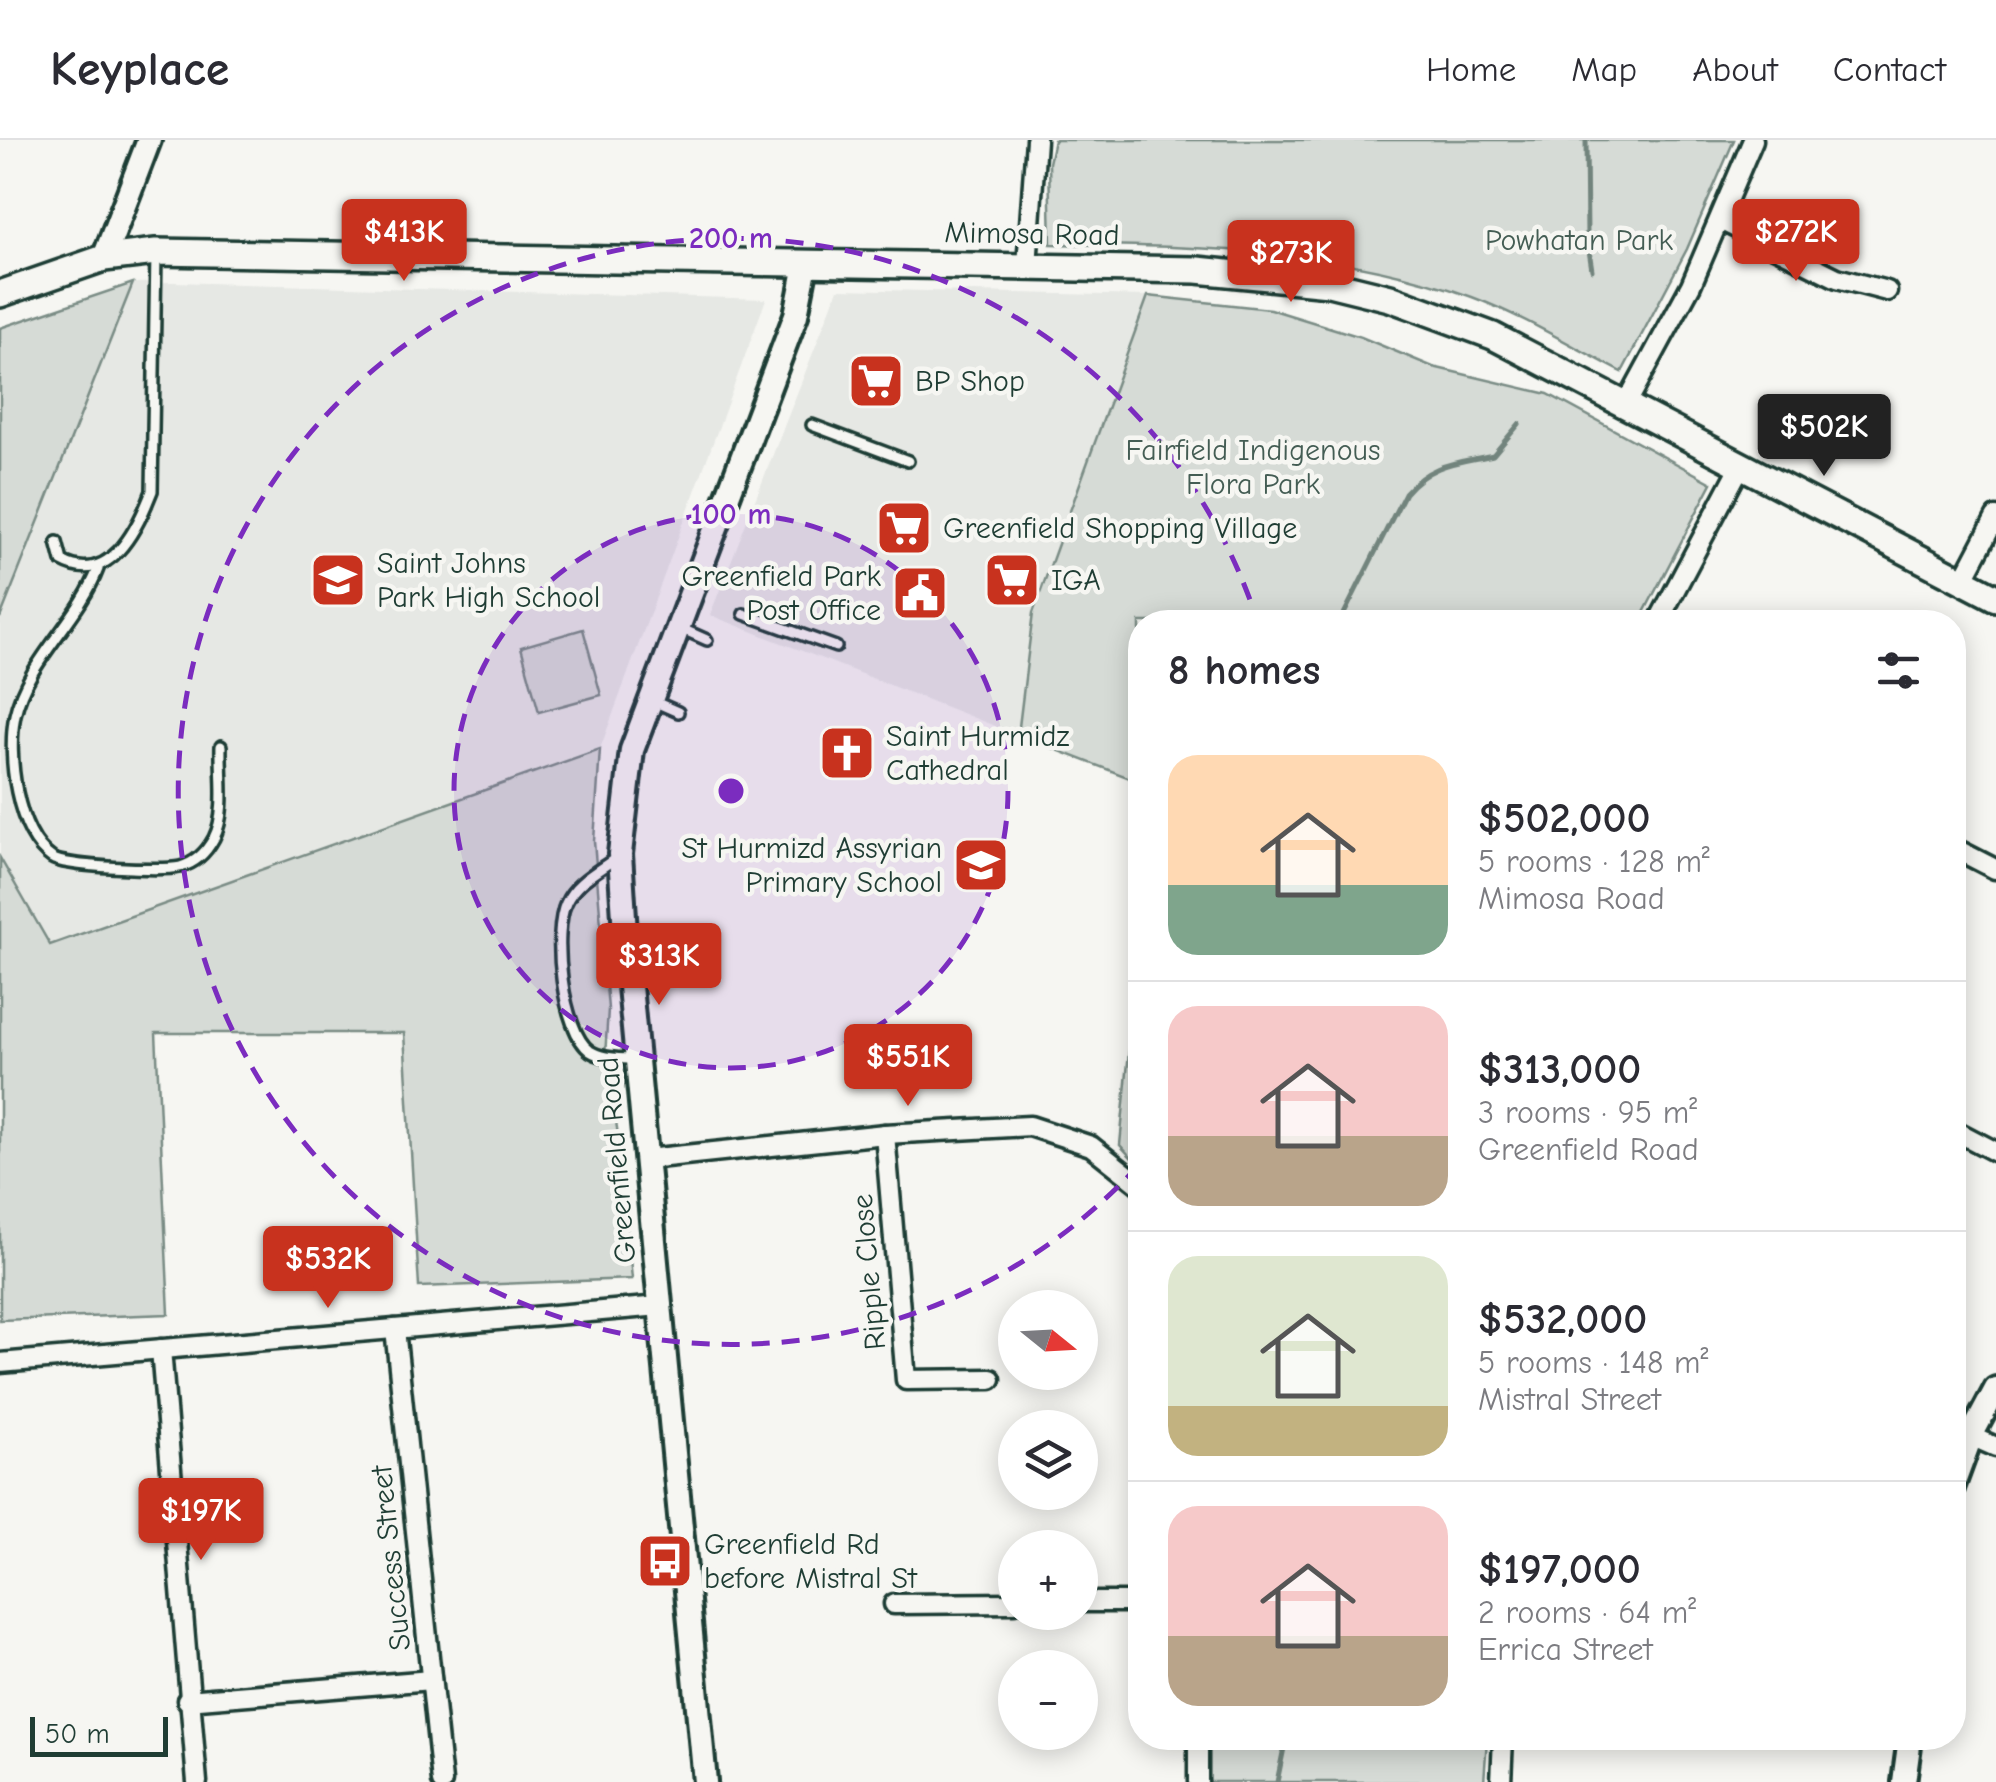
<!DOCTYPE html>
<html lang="en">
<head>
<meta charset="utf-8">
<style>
	:root { --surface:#fff; --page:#f2f2f3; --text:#2b2b33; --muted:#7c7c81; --line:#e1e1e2; --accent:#c8321e }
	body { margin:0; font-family:"Comic Neue",sans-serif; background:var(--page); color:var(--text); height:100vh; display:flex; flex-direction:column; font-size:38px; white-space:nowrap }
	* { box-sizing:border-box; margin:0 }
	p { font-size:32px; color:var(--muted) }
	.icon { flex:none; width:55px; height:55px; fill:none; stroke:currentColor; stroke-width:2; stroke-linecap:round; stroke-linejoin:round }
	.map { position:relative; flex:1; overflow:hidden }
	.side { position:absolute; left:1128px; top:470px; width:838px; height:1140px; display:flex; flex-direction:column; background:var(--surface); border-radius:40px; box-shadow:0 5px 25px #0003 }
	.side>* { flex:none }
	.needle { width:65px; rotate:108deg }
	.buttons { position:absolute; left:998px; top:1150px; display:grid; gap:20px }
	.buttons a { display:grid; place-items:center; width:100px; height:100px; border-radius:50%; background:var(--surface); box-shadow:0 5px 25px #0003; font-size:50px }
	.scale { position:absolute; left:30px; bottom:25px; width:138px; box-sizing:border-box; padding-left:10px; border:5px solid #1f3d34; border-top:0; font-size:28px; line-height:35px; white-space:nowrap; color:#1f3d34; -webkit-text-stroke:8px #f6f6f2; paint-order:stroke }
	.price { position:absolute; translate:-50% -85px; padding:0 22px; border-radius:10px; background:var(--accent); color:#fff; font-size:32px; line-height:65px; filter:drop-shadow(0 2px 5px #0008) }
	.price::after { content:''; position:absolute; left:50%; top:60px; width:30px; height:22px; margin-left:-15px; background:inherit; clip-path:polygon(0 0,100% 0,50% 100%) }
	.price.selected { background:#222; color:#fff }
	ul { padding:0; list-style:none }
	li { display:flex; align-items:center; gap:30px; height:250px; padding:0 40px }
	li+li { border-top:2px solid var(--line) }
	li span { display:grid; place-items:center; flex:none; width:280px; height:200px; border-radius:30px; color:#555 }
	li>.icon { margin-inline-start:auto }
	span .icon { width:120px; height:120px; fill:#fffc; stroke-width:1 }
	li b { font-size:42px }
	h2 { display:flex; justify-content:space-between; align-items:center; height:120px; padding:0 40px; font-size:42px }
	header { display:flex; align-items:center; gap:60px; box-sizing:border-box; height:140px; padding:0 50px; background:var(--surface); border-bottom:2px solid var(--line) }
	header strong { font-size:48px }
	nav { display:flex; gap:55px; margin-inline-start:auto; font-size:35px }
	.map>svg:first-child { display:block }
</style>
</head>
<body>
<header>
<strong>Keyplace</strong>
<nav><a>Home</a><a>Map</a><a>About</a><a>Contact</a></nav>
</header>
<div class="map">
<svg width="1996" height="1642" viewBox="0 0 1996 1642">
	<rect width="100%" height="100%" fill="#f6f6f2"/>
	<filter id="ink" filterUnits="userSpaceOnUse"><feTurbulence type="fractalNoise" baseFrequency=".01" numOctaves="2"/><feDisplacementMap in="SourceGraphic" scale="20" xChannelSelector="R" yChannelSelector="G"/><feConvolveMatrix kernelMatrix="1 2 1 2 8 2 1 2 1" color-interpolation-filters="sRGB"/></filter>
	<g filter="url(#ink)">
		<g fill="#e6e8e4">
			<path d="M173,142L766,159L600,609L50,805L0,718V478L133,143Z"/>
			<path d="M838,149L1148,156L1033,473L1018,595L710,475Z"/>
		</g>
		<g fill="#d6dbd6" stroke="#7a8c85" stroke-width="2.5">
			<path d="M1054,0H1734L1687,109L1622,232C1573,207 1523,176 1472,157C1337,107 1193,107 1051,104L1049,23Z"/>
			<path d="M133,143L0,478V188Z"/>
			<path d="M1148,156L1270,169L1361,197L1433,227L1548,254L1712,343L1639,482H1140V642L1018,595L1033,473Z"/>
			<path d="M583,489L601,555L539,572L521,507Z"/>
			<path d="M600,609L594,701L608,869L605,917L617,988L632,1139L419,1147L404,893H156L169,1174L0,1180V718L50,805Z"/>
			<path d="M1140,797V1027L1120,1005Z"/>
			<path d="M1208,1598H1487L1484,1642H1208Z"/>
		</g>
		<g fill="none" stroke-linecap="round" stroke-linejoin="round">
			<g stroke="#72847d" stroke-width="5">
				<path d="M1586,0L1587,97L1592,130"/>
				<path d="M1340,482L1405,353C1431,323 1456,323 1493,315L1519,284"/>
				<path d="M1277,1642L1286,1598"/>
			</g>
			<g stroke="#1f3d34" stroke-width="16">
				<g id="service">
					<path d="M812,285L908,321"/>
					<path d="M57,402L62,421C109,447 137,390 152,351L156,114"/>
					<path d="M98,429C79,480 27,521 15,575C7,615 16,693 52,718C64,727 164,731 180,727C196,723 207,711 214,698C227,673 220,633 221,606"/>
					<path d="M744,474L836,507"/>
					<path d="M680,488L707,500"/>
					<path d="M653,561L678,572"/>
					<path d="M617,717C599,731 576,741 566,763C552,792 562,891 590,911C602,919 621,918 636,920"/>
				</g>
			</g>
			<g stroke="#1f3d34" stroke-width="25">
				<g id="minor">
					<path d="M1722,81L1837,138L1887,151"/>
					<path d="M1027,126L1036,0"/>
					<path d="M1627,263L1691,145L1753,0"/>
					<path d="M1963,440L1996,377"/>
					<path d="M1658,482L1740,327"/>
					<path d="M1952,707L1995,729"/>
					<path d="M1952,989L1996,1012"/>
					<path d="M885,994L906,1240L991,1239"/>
					<path d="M647,1019L885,994L1030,986L1091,1006L1140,1045"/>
					<path d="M395,1189L442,1642"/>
					<path d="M161,1209L197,1642"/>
					<path d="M0,1223L660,1166"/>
					<path d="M1971,1296L1996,1307"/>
					<path d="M1080,1462H1140"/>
					<path d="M894,1464L1015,1463"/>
					<path d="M187,1560L431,1540"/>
					<path d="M1198,1642V1598"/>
					<path d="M1501,1642L1503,1598"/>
				</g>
			</g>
			<g stroke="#1f3d34" stroke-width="30">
				<g id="tertiary">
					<path d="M104,118L149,0"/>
					<path d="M1952,1348L1971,1296L1996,1249"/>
					<path d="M705,1642L625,793L620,714L632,610L796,175L806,124"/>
					<path d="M1904,1642L1910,1598"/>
				</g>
			</g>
			<g stroke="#1f3d34" stroke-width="32">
				<path id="secondary" d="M0,154L104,118L156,112L1197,130L1329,143L1390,158L1493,196L1996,458"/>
			</g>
			<use href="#service" stroke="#f6f6f2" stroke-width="9"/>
			<use href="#minor" stroke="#f6f6f2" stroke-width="18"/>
			<use href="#tertiary" stroke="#f6f6f2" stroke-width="22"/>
			<use href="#secondary" stroke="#f6f6f2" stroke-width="25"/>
		</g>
	</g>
	<circle cx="731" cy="651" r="277" fill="#7b2cbf" fill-opacity=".12"/>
	<g fill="none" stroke="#7b2cbf" stroke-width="5" stroke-dasharray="18 12">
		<circle cx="731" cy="651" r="277"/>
		<path d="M1139 1025A553 553 0 1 1 1257 480"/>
	</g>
	<defs>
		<g id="supermarket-square" transform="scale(2.875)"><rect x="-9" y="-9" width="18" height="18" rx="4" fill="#c8321e" stroke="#f6f6f2"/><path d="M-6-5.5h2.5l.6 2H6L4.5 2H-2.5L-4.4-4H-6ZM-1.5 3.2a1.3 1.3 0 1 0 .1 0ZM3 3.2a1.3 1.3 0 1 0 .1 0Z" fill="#fff"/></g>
		<g id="school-square" transform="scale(2.875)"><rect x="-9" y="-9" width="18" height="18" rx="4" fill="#c8321e" stroke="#f6f6f2"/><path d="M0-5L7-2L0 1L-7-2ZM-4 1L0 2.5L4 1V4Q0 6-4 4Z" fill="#fff"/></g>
		<g id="civic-square" transform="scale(2.875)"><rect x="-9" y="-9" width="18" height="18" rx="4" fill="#c8321e" stroke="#f6f6f2"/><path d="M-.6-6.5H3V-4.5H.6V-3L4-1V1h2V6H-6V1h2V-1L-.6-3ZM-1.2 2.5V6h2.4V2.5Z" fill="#fff"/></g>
		<g id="church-square" transform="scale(2.875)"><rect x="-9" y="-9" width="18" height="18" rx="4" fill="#c8321e" stroke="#f6f6f2"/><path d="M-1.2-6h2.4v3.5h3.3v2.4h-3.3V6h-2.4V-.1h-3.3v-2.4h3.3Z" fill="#fff"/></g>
		<g id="bus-square" transform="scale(2.875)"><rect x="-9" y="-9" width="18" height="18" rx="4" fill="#c8321e" stroke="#f6f6f2"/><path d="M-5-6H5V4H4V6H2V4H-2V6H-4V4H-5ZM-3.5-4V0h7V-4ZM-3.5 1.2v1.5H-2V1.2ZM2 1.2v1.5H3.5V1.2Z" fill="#fff"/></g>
	</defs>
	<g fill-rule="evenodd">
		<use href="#supermarket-square" x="876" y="241"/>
		<use href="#supermarket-square" x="904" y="388"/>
		<use href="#school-square" x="338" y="440"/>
		<use href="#supermarket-square" x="1012" y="440"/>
		<use href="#civic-square" x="920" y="453"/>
		<use href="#church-square" x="847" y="613"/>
		<use href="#school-square" x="981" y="725"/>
		<use href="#bus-square" x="665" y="1421"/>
	</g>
	<g text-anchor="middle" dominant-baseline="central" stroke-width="9" stroke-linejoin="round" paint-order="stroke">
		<g font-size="30" fill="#1f3d34" stroke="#f6f6f2">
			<text transform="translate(1032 94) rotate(1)">Mimosa Road</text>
			<text transform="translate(617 1020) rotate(-95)">Greenfield Road</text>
			<text transform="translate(869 1132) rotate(-95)">Ripple Close</text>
			<text transform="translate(391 1418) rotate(-96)">Success Street</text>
		</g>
		<g font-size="30" fill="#445d54" stroke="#f6f6f2">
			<text x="1579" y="100">Powhatan Park</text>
			<text x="1253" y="310">Fairfield Indigenous<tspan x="1253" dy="34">Flora Park</tspan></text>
		</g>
		<g font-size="30" fill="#1f3d34" stroke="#f6f6f2" text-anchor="start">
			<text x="915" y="241">BP Shop</text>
			<text x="943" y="388">Greenfield Shopping Village</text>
			<text x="377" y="423">Saint Johns<tspan x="377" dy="34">Park High School</tspan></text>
			<text x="881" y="436" text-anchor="end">Greenfield Park<tspan x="881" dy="34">Post Office</tspan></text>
			<text x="1051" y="440">IGA</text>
			<text x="886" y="596">Saint Hurmidz<tspan x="886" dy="34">Cathedral</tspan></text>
			<text x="942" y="708" text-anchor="end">St Hurmizd Assyrian<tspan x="942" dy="34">Primary School</tspan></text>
			<text x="704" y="1404">Greenfield Rd<tspan x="704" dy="34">before Mistral St</tspan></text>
		</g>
	</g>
	<circle cx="731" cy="651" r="15" fill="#7b2cbf" stroke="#f6f6f2" stroke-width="5"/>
	<g font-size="30" text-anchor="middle" font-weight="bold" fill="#7b2cbf" stroke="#f6f6f2" stroke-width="9" stroke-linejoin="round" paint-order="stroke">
		<text x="731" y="108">200 m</text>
		<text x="731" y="384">100 m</text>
	</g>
</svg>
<div class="buttons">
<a><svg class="needle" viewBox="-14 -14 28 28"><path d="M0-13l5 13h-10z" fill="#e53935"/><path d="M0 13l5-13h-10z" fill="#7c7c81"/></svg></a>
<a><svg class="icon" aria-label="layers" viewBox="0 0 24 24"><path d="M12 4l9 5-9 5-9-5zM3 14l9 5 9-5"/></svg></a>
<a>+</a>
<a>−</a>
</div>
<div class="scale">50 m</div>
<b class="price" style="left:404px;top:144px">$413K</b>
<b class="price" style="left:1796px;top:144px">$272K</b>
<b class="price" style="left:1291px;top:165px">$273K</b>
<b class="price selected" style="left:1824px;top:339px">$502K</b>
<b class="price" style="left:659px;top:868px">$313K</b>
<b class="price" style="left:908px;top:969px">$551K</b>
<b class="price" style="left:328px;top:1171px">$532K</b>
<b class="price" style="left:201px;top:1423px">$197K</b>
<section class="side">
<h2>8 homes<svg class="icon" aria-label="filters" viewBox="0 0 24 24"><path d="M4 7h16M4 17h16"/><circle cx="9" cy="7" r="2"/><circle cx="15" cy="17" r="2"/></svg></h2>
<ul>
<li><span style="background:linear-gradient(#ffd9b3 65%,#7fa58c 0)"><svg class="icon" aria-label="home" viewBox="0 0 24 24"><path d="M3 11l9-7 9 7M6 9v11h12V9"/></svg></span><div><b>$502,000</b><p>5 rooms · 128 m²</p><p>Mimosa Road</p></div></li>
<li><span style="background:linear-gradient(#f6c9c9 65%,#b9a48a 0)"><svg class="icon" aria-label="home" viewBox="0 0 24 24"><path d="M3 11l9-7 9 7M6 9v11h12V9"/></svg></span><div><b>$313,000</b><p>3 rooms · 95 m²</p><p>Greenfield Road</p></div></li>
<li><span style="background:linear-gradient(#dfe7d0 75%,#c2b280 0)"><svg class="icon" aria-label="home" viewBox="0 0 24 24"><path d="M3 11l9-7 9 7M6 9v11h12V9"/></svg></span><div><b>$532,000</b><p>5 rooms · 148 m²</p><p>Mistral Street</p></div></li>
<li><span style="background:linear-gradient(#f6c9c9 65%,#b9a48a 0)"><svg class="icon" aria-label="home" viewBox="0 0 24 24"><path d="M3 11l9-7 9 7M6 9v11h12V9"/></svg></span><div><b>$197,000</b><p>2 rooms · 64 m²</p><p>Errica Street</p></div></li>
</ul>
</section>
</div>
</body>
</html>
